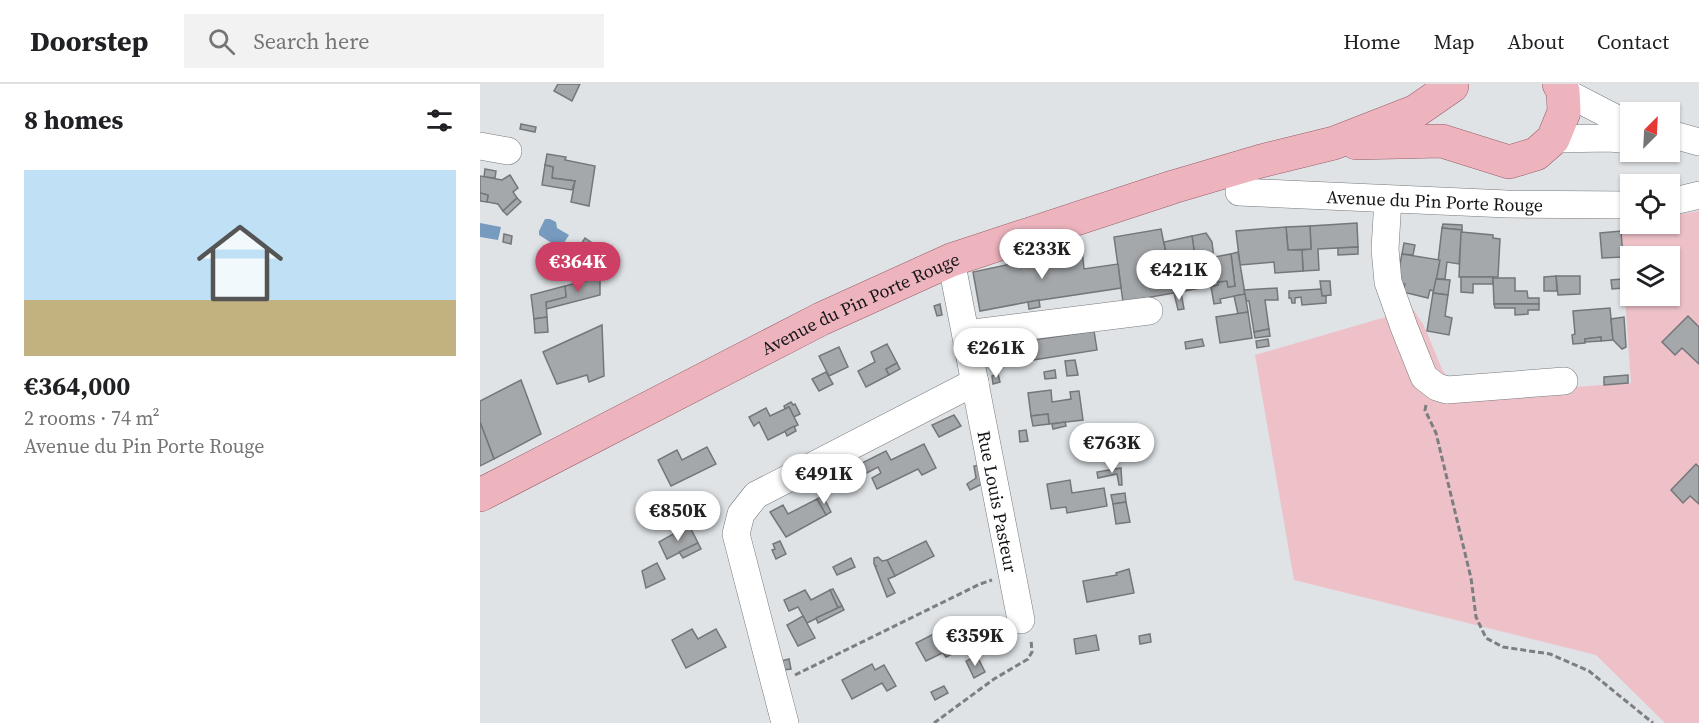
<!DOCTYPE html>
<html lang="en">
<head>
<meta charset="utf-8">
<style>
	:root { --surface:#fff; --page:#f2f2f2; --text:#202124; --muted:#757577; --line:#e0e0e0; --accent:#ce3f65 }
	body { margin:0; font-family:"Source Serif 4",serif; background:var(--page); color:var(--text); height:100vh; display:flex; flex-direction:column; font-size:22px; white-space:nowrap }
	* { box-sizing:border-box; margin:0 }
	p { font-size:20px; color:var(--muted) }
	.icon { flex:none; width:33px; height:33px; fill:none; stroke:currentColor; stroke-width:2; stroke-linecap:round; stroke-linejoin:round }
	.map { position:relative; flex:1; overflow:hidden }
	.drawer { display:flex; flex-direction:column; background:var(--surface); width:480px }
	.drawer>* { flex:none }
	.needle { width:39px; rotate:24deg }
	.buttons { position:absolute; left:1140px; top:18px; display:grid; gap:12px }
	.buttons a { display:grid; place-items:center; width:60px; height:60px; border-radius:0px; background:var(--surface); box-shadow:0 2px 4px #0004; font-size:30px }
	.price { position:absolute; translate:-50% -51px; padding:0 14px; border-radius:21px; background:#fff; color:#222; font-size:20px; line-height:39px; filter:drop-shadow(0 2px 3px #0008) }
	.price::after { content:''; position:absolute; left:50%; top:36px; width:18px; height:14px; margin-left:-9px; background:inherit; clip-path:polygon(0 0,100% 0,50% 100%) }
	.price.on { background:var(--accent); color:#fff }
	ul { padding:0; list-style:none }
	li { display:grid; align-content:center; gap:12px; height:318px; padding:0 24px }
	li+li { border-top:2px solid var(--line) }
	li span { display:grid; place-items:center; height:186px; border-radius:0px; color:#555 }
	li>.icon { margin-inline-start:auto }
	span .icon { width:108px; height:108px; fill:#fffc; stroke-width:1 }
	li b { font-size:26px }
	h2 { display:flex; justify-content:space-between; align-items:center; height:72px; padding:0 24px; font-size:26px }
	header { display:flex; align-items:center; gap:36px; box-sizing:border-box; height:84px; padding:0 30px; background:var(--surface); border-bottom:2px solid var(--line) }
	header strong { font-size:28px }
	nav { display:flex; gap:33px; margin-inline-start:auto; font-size:21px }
	.search { width:420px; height:54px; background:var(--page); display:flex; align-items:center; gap:15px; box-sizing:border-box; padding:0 21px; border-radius:0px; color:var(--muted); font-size:22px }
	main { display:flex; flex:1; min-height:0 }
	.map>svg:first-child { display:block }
</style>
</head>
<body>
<header>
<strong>Doorstep</strong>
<div class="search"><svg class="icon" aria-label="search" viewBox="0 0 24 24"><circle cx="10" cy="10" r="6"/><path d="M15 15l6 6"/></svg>Search here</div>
<nav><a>Home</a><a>Map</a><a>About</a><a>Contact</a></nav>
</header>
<main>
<section class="drawer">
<h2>8 homes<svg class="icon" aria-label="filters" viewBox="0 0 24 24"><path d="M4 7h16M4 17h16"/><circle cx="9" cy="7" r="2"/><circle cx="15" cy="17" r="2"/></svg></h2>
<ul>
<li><span style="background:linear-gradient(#bfe0f5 70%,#c2b280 0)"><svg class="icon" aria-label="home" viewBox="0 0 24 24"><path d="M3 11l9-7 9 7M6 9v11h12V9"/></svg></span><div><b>€364,000</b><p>2 rooms · 74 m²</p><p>Avenue du Pin Porte Rouge</p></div></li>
</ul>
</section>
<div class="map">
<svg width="1219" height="639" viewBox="0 0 1219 639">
	<rect width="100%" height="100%" fill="#dfe3e6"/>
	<path fill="#eec1c8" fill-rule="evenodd" d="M1219,127V639H1185L1116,571L814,496L775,271L933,225L944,242L962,285L978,311L1151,299L1140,141L1150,139L1190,140V132ZM1150,172H1190V212H1150Z"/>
	<g fill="#769bbf">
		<path d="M65,135H70L76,138L77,144L89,151L82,162L78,163L59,151V147Z"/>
		<path d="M0,139L21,143L18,156L0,153Z"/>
	</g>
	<g fill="#a5a8ab" stroke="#74777a" stroke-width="1.5">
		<path d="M100,0L92,17L74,7L78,0Z"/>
		<path d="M41,40L56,43L55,48L40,45Z"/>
		<path d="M67,70L86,73L85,76L115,82L109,122L91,118L95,97L72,94L73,83L65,81Z"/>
		<path d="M65,81L73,83L72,94L95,97L92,106L62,101Z"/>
		<path d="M5,85L16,87L15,94L4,93Z"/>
		<path d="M30,91L38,104L33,108L37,114L23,127L18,120L7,118L8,111L0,109V92L22,96Z"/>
		<path d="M0,109L8,111L7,118L0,117Z"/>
		<path d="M37,114L41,118L27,131L23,127Z"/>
		<path d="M877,139L878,163L838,165L839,186L823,187L822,166L831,165L830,142Z"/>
		<path d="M963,140L982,141V146L962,144Z"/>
		<path d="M830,142L831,165L808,166L806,143Z"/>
		<path d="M806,143L808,166H822L823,187L795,189L794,178L760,181L756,147Z"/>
		<path d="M962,144L982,146L979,180L967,178L965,195H956Z"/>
		<path d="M681,145L694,209L643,218L634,153Z"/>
		<path d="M1141,147L1143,173L1122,174L1120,149Z"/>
		<path d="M981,148L1013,151V154L1020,155L1018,193H979Z"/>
		<path d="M726,149L732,158L734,175L716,179L712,152Z"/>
		<path d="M24,150L32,152L31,160L23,158Z"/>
		<path d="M712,152L716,179L689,184L684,158Z"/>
		<path d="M105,154L118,163L108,177L99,180L95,177L99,171L96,168Z"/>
		<path d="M924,159L935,161L933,171L922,170Z"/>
		<path d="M878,163V170L858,171V164Z"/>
		<path d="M602,165L604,185L638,180L641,204L548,218L500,227L493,188Z"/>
		<path d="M758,168L765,210L740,215L741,219L734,220L731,203L738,201V198L747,197L748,203L755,202L751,170Z"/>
		<path d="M751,170L755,202L748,203L747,197L738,198L734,173Z"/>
		<path d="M922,170L960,176L954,207L950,206L948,214L923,208L925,200L916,198Z"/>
		<path d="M734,175L738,201L694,209L689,184Z"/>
		<path d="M1076,192H1100V210L1078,211Z"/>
		<path d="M1076,192L1077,207H1064V193Z"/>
		<path d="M120,193V211L66,225V218L86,213L85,202Z"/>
		<path d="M981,193H1013V200H993V209L981,208Z"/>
		<path d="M1013,194H1035V207H1047L1048,214H1059V220H1014Z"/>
		<path d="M956,195L970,196L968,211L953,209Z"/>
		<path d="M1142,195L1143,204L1132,205L1131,196Z"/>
		<path d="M840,197H850L851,211L842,212Z"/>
		<path d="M85,202L86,213L66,218L67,233L54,235L51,211Z"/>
		<path d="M797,204L798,216H785L789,245L774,248L769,217H766L764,206Z"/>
		<path d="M841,205L842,212H846V219L822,221L821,213L815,214V219H812L811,214H809V207Z"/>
		<path d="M701,208L704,225L698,226L694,209Z"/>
		<path d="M953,209L968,211L965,232L972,234L969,251L947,247Z"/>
		<path d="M765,210L768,228L758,230L754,212Z"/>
		<path d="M559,216L560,223L549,225L548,218Z"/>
		<path d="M460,220L462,231L457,232L454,222Z"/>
		<path d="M1014,220H1059V226H1048V230L1035,231V224H1015Z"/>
		<path d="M1130,224L1133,256L1121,257V253L1105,255V259L1093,260L1092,251L1095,250L1093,227Z"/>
		<path d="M768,228L772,254L740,259L736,233Z"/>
		<path d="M1208,232L1219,243V280L1202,264L1195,271L1182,258Z"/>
		<path d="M67,233L68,248L55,249L54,235Z"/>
		<path d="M1144,233L1146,263L1142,265L1133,256L1131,235Z"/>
		<path d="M122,241L124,292L109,298L107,291L77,300L63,268Z"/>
		<path d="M789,245L790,252L775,254L774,248Z"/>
		<path d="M614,247L617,266L528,280L525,260Z"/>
		<path d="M1121,253V257L1105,258V255Z"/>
		<path d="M722,255L724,262L706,265L705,258Z"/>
		<path d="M788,255L789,262L777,264L776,257Z"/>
		<path d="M407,260L417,279L406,285L409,291L386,303L378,287L395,278L391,268Z"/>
		<path d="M359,263L368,283L349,292L339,272Z"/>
		<path d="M595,276L598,291L587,292L585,277Z"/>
		<path d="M417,279L420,285L409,291L406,285Z"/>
		<path d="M575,286L576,294L565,295L564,288Z"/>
		<path d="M346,288L353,300L339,307L332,295Z"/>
		<path d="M518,290L520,298L513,300L512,292Z"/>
		<path d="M1148,291V299L1124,301V293Z"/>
		<path d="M41,296L61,350L14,375L0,338V317Z"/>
		<path d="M571,306L572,318L591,315L590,308L599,307L603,336L569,340L568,330L551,332L548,309Z"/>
		<path d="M311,318L313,321L315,320L320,330L314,333L309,323L305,325L304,322Z"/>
		<path d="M309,323L318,341L288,356L279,338L274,342L269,333L286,324L290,332Z"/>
		<path d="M568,330L569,340L553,342L551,332Z"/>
		<path d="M474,331L481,342L459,353L452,341Z"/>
		<path d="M0,338L14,375L0,382Z"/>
		<path d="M585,338L586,342L573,345L572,340Z"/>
		<path d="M314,342L316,347L307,352L305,347Z"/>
		<path d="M546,346L548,357L540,358L539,347Z"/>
		<path d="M444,360L456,384L442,391L438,385L397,405L392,394L401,389L398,383L381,392L376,382L406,367L411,376Z"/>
		<path d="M227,363L236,380L191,402L178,376L197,366L202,376Z"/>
		<path d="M1216,380L1219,383V420L1210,412L1203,419L1191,406Z"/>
		<path d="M500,381L504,399L490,406L487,400L496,394L494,382Z"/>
		<path d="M641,384L642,401H639L637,390L618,394L617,388Z"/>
		<path d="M590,396L592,409L624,404L627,422L587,429L586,423L571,425L567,400Z"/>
		<path d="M645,409L646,418L633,420L631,411Z"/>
		<path d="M343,412L351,428L346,431L337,415Z"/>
		<path d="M337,415L346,431L306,453L290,428L303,421L308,430Z"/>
		<path d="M646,418L650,438L636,440L633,420Z"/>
		<path d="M209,441L218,459L187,475L179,458Z"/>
		<path d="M300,457L306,470L296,475L292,466L295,465L293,460Z"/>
		<path d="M446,457L454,472L415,492L407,476Z"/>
		<path d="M218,459L221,465L203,474L199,468Z"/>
		<path d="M398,473L402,477L407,476L415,492L408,495L415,509L407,513L395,482H396L394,480V474Z"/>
		<path d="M371,474L375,483L357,491L353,483Z"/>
		<path d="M177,479L185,495L166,504L162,487Z"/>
		<path d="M649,485L654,509L607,518L603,497L637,491L636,489Z"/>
		<path d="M353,505L362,522L358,524L350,506Z"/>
		<path d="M325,506L331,516L350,506L358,524L327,539L318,523L309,527L304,516Z"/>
		<path d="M362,522L364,526L338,539L336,534Z"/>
		<path d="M323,532L335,554L318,562L307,541Z"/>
		<path d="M477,538L487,557L446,577L436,559Z"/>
		<path d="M212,545L218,555L236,545L246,563L206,584L192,556Z"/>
		<path d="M504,545L512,561L492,570L485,555Z"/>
		<path d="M670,550L671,558L660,560L659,552Z"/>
		<path d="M616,551L619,566L596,570L594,555Z"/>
		<path d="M487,557L489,562L466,573L463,569Z"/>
		<path d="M497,572L505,588L494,594L486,577Z"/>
		<path d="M309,575L311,585L303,586L301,577Z"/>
		<path d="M392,580L395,586L404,581L416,602L407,607L402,599L372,615L362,596Z"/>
		<path d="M464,602L468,609L455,616L451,608Z"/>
	</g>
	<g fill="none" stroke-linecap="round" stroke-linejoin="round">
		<g stroke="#777a7d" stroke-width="28">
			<g id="minor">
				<path d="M1083,7L1137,35L1150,38"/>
				<path d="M1190,50L1219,58"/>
				<path d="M1073,55L1130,54L1150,56"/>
				<path d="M0,62L28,67"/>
				<path id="s1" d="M759,108L1027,120L1150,121"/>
				<path d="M908,115L905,165L908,198L924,243L944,293L957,303L967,306L1084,297"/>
				<path d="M1190,118L1219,111"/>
				<path id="s2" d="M471,176L541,536"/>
				<path d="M486,250L669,227"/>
				<path d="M305,639L256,450L261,430L276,411L495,298"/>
			</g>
		</g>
		<g stroke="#995c67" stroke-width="34">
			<g id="major">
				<path d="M876,59L962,57L1029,78L1056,70L1073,55L1084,28L1083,7L1079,0"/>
				<path id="s3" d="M0,411L341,235L471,176L693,103L781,77L854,59L936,27L972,2"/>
			</g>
		</g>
		<g stroke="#7c7e80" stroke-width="3" stroke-dasharray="6 3" stroke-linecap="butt">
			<path d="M946,321L945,326L956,349L991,494L996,533L1006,554L1023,563L1070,570L1109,587L1173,639"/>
			<path d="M315,591L500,500L512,496"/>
			<path d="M454,639L514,595L548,575L552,568L551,556"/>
		</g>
		<use href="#minor" stroke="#fff" stroke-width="27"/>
		<use href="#major" stroke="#edb4be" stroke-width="33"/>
	</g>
	<g text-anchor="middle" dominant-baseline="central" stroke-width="5" stroke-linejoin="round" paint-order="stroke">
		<g font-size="18" fill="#141516" stroke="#dfe3e6">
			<text stroke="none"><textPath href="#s1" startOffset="196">Avenue du Pin Porte Rouge</textPath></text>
			<text stroke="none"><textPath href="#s3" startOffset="426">Avenue du Pin Porte Rouge</textPath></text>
			<text stroke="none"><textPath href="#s2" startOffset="246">Rue Louis Pasteur</textPath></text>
		</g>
	</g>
</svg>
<div class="buttons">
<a><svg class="needle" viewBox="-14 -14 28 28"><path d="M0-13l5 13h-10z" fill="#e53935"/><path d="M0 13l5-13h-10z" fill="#757577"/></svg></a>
<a><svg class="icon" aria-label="locate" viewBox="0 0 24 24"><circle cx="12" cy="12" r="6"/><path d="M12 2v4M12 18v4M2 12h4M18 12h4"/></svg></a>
<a><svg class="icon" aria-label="layers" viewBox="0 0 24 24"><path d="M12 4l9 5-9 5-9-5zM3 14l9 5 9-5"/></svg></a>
</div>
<b class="price" style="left:562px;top:196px">€233K</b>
<b class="price on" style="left:98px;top:209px">€364K</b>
<b class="price" style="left:699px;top:217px">€421K</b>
<b class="price" style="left:516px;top:295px">€261K</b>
<b class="price" style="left:632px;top:390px">€763K</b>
<b class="price" style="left:344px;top:421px">€491K</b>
<b class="price" style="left:198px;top:458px">€850K</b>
<b class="price" style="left:495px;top:583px">€359K</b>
</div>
</main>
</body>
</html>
